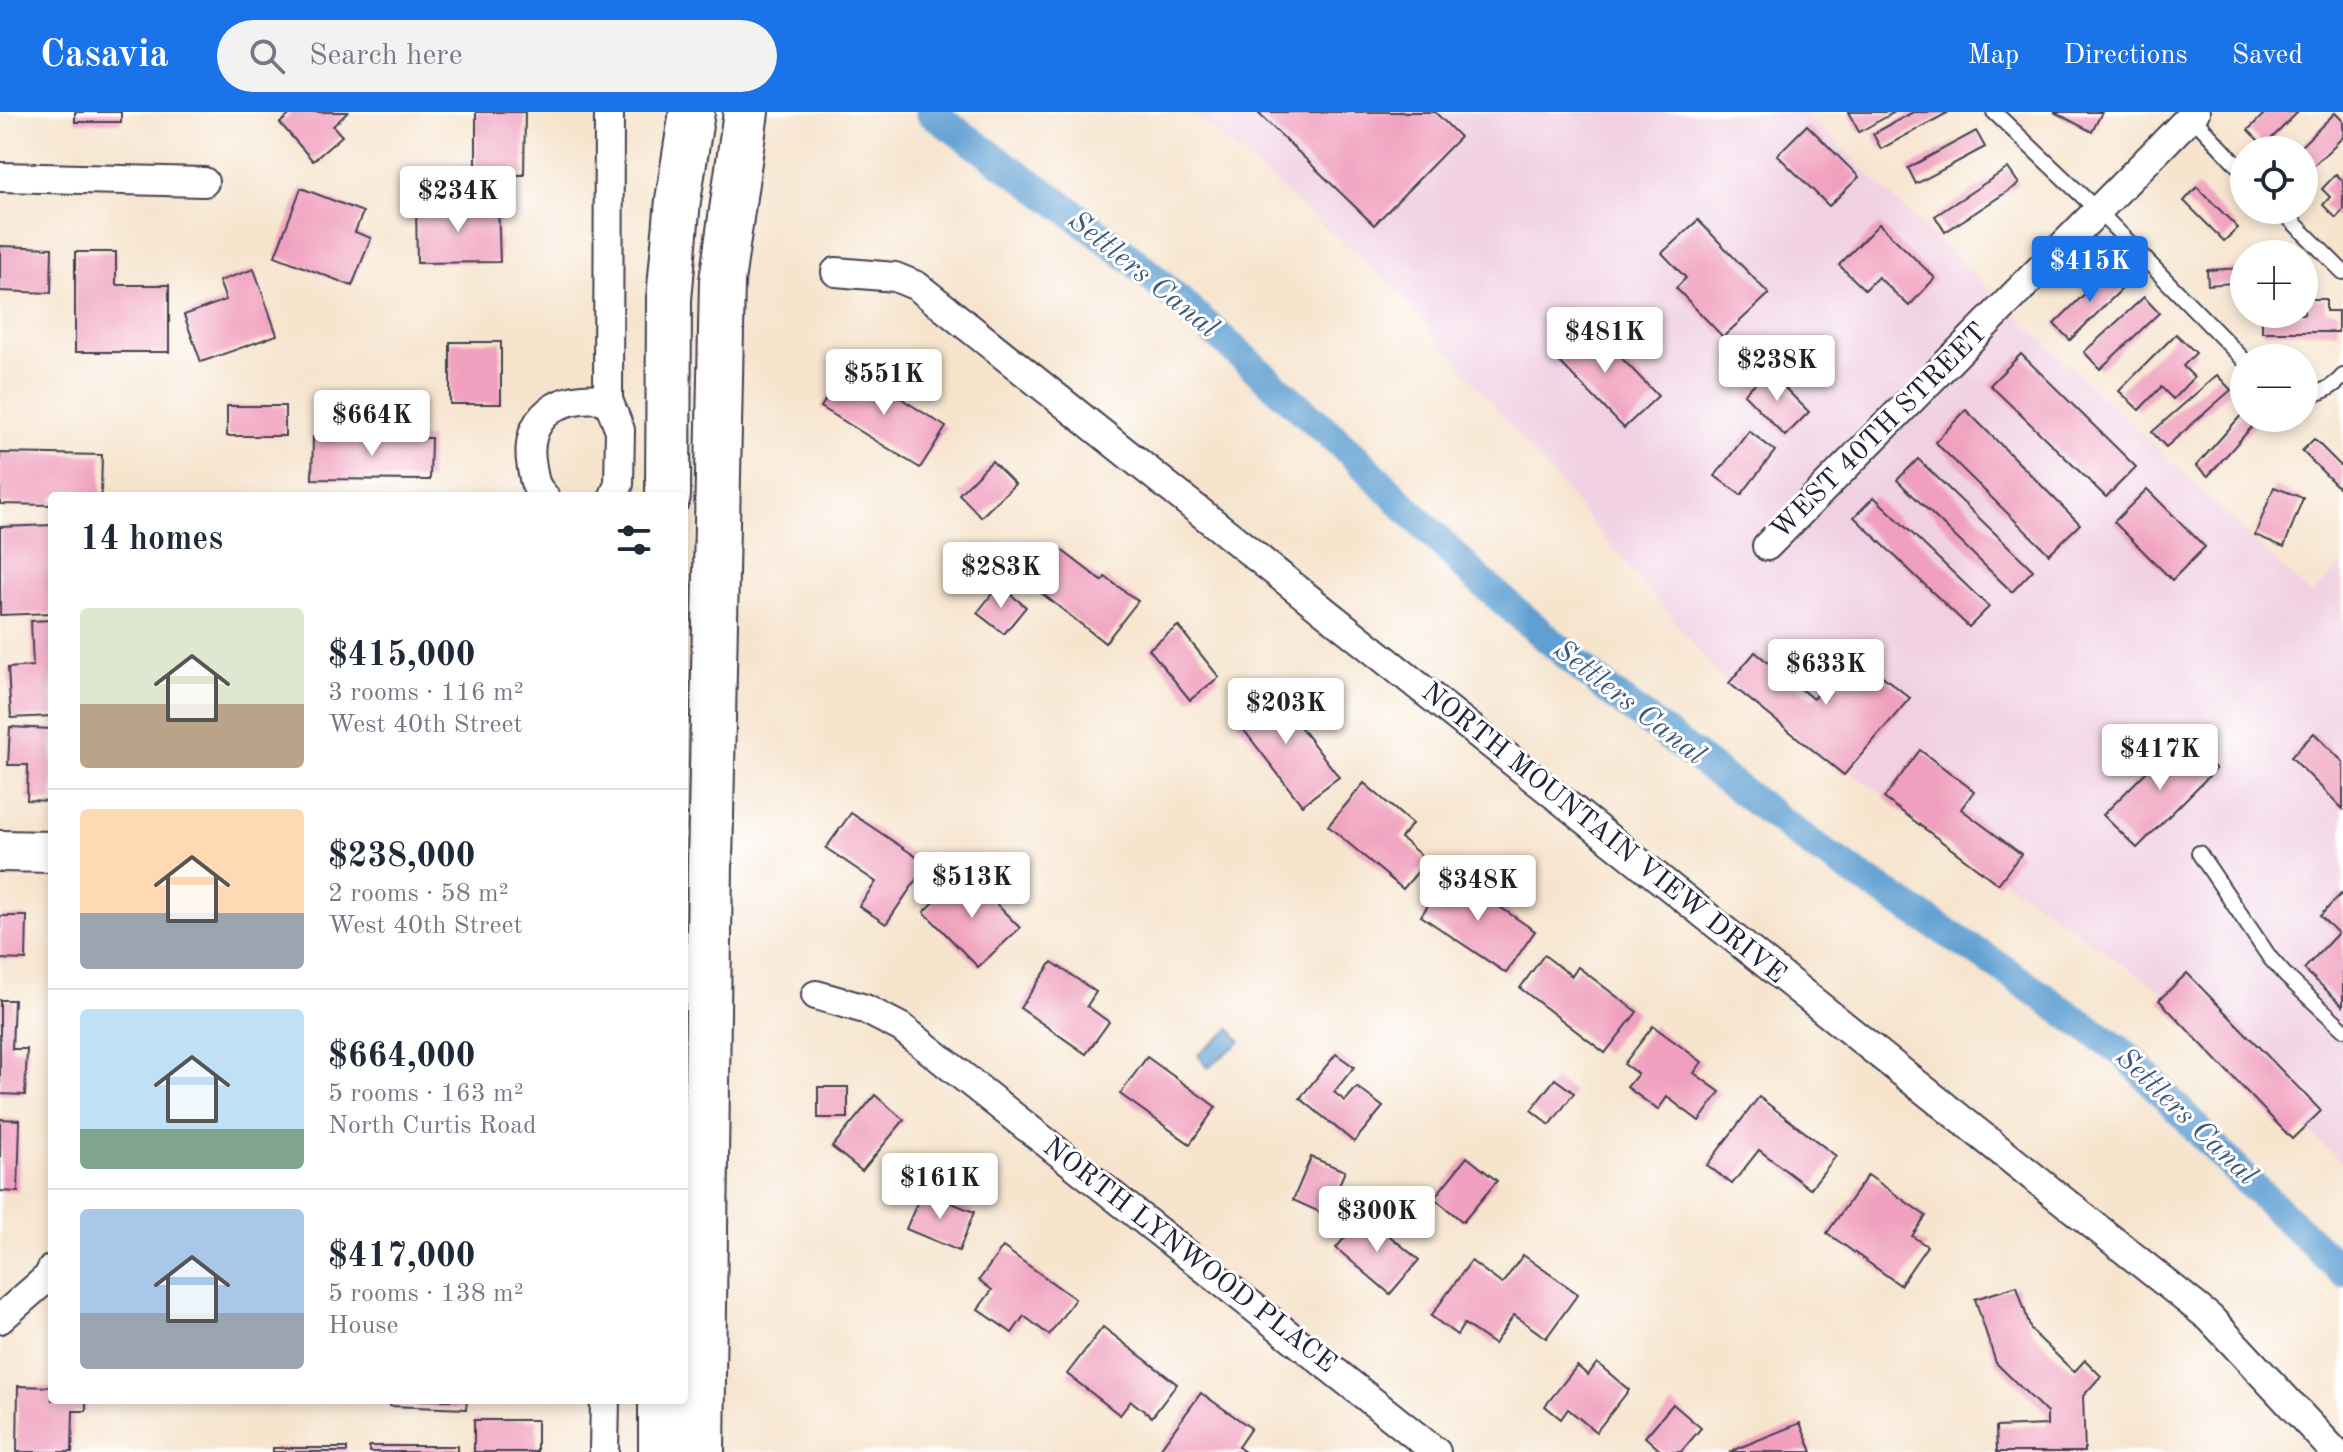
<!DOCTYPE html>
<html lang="en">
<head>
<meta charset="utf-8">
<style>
	:root { --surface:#fff; --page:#f2f2f3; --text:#1f2937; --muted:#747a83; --line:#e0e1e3; --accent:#1a73e8 }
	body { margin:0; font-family:"Old Standard TT",serif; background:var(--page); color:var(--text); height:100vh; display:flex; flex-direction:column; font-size:30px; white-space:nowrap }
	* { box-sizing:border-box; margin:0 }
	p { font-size:26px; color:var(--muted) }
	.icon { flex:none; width:44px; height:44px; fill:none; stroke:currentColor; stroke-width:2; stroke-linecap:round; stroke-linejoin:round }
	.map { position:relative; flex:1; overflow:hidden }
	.details { position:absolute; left:48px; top:380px; width:640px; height:912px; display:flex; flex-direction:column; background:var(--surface); border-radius:8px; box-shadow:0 4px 12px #0003 }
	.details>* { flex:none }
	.buttons { position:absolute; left:2230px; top:24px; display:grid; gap:16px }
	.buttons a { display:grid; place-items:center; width:88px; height:88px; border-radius:50%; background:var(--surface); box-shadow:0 4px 12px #0003; font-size:40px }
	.price { position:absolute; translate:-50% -68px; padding:0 18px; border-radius:8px; background:#fff; color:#222; font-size:26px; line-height:52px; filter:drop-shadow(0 2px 4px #0008) }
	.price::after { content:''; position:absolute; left:50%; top:48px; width:24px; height:18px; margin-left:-12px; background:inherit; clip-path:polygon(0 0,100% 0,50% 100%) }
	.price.on { background:var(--accent); color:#fff }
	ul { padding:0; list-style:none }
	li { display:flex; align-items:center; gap:24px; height:200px; padding:0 32px }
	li+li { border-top:2px solid var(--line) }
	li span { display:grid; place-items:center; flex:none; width:224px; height:160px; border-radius:8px; color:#555 }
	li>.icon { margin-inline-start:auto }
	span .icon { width:96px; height:96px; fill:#fffc; stroke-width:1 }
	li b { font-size:34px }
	h2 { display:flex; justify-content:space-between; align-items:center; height:96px; padding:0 32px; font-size:34px }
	header { display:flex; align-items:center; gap:48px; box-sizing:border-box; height:112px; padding:0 40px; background:var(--accent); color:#fff }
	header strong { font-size:38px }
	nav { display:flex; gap:44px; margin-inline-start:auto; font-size:28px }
	.search { width:560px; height:72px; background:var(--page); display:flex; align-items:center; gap:20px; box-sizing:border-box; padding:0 28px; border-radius:44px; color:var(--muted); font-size:30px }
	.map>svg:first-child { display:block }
</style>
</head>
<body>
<header>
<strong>Casavia</strong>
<div class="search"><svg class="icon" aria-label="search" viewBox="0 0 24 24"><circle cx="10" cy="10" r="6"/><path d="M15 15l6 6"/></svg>Search here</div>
<nav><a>Map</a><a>Directions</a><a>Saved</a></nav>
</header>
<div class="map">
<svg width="2343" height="1340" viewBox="0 0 2343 1340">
	<rect width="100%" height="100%" fill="#fff"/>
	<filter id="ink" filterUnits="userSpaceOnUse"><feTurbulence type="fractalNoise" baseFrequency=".0125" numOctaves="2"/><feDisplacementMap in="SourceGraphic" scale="16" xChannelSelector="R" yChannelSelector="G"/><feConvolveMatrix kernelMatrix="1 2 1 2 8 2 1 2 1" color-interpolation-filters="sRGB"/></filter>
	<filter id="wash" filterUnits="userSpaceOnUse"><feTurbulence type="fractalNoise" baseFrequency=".006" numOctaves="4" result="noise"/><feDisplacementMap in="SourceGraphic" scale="32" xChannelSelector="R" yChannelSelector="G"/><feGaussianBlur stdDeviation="1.8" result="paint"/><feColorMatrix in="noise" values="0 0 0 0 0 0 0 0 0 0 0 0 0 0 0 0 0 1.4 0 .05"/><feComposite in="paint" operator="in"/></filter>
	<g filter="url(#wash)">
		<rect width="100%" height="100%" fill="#f6e4cd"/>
		<path fill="#f1d0e2" d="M1193,0H1803L2311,483L2343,451V1052L2162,880L1726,571L1397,178Z"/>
		<path fill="#5e9fd1" stroke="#406086" stroke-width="2" d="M1230,917L1241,929L1208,956L1198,943Z"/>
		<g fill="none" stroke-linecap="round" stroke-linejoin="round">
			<path stroke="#5e9fd1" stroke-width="30" d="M930,0L1063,94L1133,148L1352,342L1478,467L1610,580L1818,737L2003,857L2125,942L2245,1067L2343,1160"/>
		</g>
		<g id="blocks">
			<g fill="#f0a0be">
				<rect x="75" y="0" width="46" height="10"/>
				<path d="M293,0H348L333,14L342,24L313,49L280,11Z"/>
				<path d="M476,0H525L524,63L476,62Z"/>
				<path d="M1257,0H1435L1460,25L1374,113Z"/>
				<path d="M1848,0H1895L1859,20Z"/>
				<path d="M1913,0H1949L1881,37L1873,22Z"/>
				<path d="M2054,0H2102L2092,20Z"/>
				<path d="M2266,0H2298L2264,34L2248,18Z"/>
				<path d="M2335,1L2343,9V25L2304,63V38H2297Z"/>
				<path d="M1807,13L1859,65L1829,94L1777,43Z"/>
				<path d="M1976,19L1985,35L1916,72L1908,56Z"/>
				<path d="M2008,56L2019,72L1945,120L1935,104Z"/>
				<path d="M2336,62L2343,69V98L2336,106L2323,93L2330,85L2322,77Z"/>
				<path d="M2197,75L2238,116L2224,129L2184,89Z"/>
				<path d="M301,76L363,100L355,120L371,126L352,174L275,144Z"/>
				<path d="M498,92L500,150L417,151L416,94Z"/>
				<path d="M1698,108L1769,182L1723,225L1676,176L1686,166L1662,141Z"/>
				<path d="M1879,112L1935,166L1909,194L1878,165L1865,178L1839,153Z"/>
				<path d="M0,134L52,136L51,181L0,179Z"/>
				<path d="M75,140H116V173H169V240H75Z"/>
				<path d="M2244,156V170L2208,173L2207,158Z"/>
				<path d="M254,157L277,223L201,250L184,203L226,188L219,169Z"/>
				<path d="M2110,157L2126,173L2070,228L2054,212Z"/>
				<path d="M2144,185L2159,201L2100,257L2084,240Z"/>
				<path d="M2304,187H2326V199H2338V220H2262V202H2304Z"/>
				<path d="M1586,209L1658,284L1624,316L1552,242Z"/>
				<path d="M2176,222L2196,241L2183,254L2194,265L2173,287L2161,275L2139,298L2119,279Z"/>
				<rect x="450" y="230" width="51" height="62"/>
				<path d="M2021,242L2136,355L2106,385L1990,273Z"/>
				<path d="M848,253L946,315L920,356L821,295Z"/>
				<path d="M1768,259L1809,300L1785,324L1744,282Z"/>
				<path d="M2217,263L2231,278L2166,335L2152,320Z"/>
				<rect x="227" y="294" width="58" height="30"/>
				<path d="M1966,298L2080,412L2049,442L1935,330Z"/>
				<path d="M2244,300V306L2258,308L2208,364L2196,354Z"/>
				<path d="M1749,319L1775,339L1741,383L1715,364Z"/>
				<path d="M313,325L431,326L430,368L312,367Z"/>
				<path d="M2314,327L2343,356V380L2302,339Z"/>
				<path d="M0,341L102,343L101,384H52V393L0,392Z"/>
				<path d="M1918,347L2033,458L2012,480L1897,368Z"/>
				<path d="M992,349L1015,372L981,405L959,382Z"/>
				<path d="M2274,375L2303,386L2284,435L2255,423Z"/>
				<path d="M2147,377L2205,435L2172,468L2114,410Z"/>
				<path d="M1874,385L1989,495L1969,515L1854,405Z"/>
				<path d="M52,413V501L0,503V415Z"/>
				<path d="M1059,436L1102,469L1105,465L1138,489L1105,531L1030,472Z"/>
				<path d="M999,473L1026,495L1004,522L977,501Z"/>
				<path d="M52,508V604L11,606L8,556L33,554L31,509Z"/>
				<path d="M1178,514L1219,565L1190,588L1149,537Z"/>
				<path d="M1851,539L1910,586L1844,663L1729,571L1755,540L1813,587Z"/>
				<path d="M1270,576L1339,665L1302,693L1233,604Z"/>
				<path d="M10,615L52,617V689L27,688L28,653H8Z"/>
				<path d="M2314,621L2343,650V697L2291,645Z"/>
				<path d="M2183,623L2216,657L2137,736L2103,703Z"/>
				<path d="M1920,638L1974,679L1961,697L2021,742L1998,772L1884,686Z"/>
				<path d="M1364,671L1412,712L1401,726L1427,749L1403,777L1328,714Z"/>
				<path d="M851,701L927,752L886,812L859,794L876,770L826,736Z"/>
				<path d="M965,760L1020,816L978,855L924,800Z"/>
				<path d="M1450,761L1535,819L1506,861L1421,804Z"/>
				<path d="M2341,782L2343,783V894L2304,857L2338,821L2320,804Z"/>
				<path d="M0,804H27L26,848L0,847Z"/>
				<path d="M1544,843L1572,864L1578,855L1637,900L1605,941L1520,876Z"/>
				<path d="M1052,850L1096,880L1087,894L1109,910L1086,942L1020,896Z"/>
				<path d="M2187,861L2321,999L2292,1027L2159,888Z"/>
				<path d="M0,888H14L12,937H27L25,983L0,982Z"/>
				<path d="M1653,914L1702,950L1694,961L1720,980L1699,1009L1667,985L1658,998L1627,975L1638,962L1624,952Z"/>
				<path d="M1336,942L1354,955L1334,980L1345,989L1357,975L1383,995L1354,1030L1300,986Z"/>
				<path d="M1147,945L1216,995L1190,1032L1120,982Z"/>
				<path d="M1555,967L1574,981L1550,1013L1531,998Z"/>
				<rect x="818" y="975" width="30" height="31"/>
				<path d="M875,983L904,1008L862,1059L832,1035Z"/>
				<path d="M1759,985L1836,1044L1810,1077L1759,1038L1732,1072L1707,1053Z"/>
				<path d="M0,1007L20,1008L18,1080L0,1079Z"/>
				<path d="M1311,1045L1345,1059L1326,1103L1293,1088Z"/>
				<path d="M1467,1045L1497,1069L1463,1110L1434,1086Z"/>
				<path d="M1868,1063L1926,1104L1912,1124L1927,1134L1900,1173L1827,1121Z"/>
				<path d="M922,1079L974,1100L959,1139L906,1117Z"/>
				<path d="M1364,1103L1419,1148L1390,1182L1336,1136Z"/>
				<path d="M1003,1135L1075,1187L1049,1223L1024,1204L1012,1221L978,1197L992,1178L979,1168Z"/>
				<path d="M1523,1143L1578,1182L1546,1226L1514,1203L1494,1232L1464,1212L1457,1223L1431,1204L1471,1149L1502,1172Z"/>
				<path d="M2017,1174L2031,1218L2074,1260L2085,1248L2101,1264L2083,1284L2085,1340H1997L1996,1315L2047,1313V1301L1996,1251L1975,1187Z"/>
				<path d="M1103,1215L1177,1272L1152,1305L1131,1289L1120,1303L1067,1262Z"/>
				<path d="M1597,1251L1629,1278L1596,1320L1568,1297L1561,1307L1545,1294L1577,1254L1588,1263Z"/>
				<path d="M18,1274L52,1275V1288H86V1299H73L72,1340H17Z"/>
				<path d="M1201,1281L1251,1316L1238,1335L1245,1340H1158Z"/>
				<path d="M391,1288H467L466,1297L390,1294Z"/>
				<path d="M1673,1292L1701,1316L1681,1340H1662L1645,1325Z"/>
				<rect x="474" y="1308" width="63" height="32"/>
				<path d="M1800,1311L1812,1340H1729Z"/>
				<rect x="369" y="1334" width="88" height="6"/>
				<rect x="273" y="1336" width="74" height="4"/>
			</g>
		</g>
	</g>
	<g filter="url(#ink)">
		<use href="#blocks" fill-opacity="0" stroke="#423f51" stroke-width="2"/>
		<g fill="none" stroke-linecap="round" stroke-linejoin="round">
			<g stroke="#423f51" stroke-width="18">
				<g id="lane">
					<path d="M1994,0L2098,99L2244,248"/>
					<path d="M2191,4L2244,60"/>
					<path d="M2281,98L2343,160"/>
					<path d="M2304,282C2317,284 2334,275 2343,264"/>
					<path d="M2199,741L2270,846L2286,864L2343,917"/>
				</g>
			</g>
			<g stroke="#423f51" stroke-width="32">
				<g id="street">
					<path d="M0,65L204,70"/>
					<path d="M836,160L895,165L917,174L2210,1206L2335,1340"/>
					<path d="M608,288L609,0"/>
					<path d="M544,384C535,375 534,368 532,356C522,304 561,280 608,288L620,318L619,372L614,384"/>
					<path d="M1767,434L2195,0"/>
					<path d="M816,883L865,897L902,916L1436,1340"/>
					<path d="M0,1207L48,1165L52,1157"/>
					<path d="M604,1340L605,1288"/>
				</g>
			</g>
			<g stroke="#423f51" stroke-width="44">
				<path id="secondary" d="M0,739L52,740"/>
			</g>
			<g stroke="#423f51" stroke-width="48">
				<g id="primary">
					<path d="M668,384L669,187L678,88L692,0"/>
					<path d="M661,1340V1288"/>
					<path d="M702,1340L710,752L722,169L746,0"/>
				</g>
			</g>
			<use href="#lane" stroke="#fff" stroke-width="14"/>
			<use href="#street" stroke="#fff" stroke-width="28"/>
			<use href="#secondary" stroke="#fff" stroke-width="40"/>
			<use href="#primary" stroke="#fff" stroke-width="44"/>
		</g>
	</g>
	<g text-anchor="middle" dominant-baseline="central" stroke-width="6" stroke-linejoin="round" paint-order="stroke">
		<g font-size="28" fill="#22223b" stroke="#fff">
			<text transform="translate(1880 320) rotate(-45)">WEST 40TH STREET</text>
			<text transform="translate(1603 722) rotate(39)">NORTH MOUNTAIN VIEW DRIVE</text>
			<text transform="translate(1189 1144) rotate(38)">NORTH LYNWOOD PLACE</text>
		</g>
		<g font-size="30" font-style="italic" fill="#3d5a7e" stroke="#fff">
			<text transform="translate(1143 163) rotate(39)">Settlers Canal</text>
			<text transform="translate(1629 591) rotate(38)">Settlers Canal</text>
			<text transform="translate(2186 1005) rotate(44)">Settlers Canal</text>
		</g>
	</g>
</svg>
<div class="buttons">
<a><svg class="icon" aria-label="locate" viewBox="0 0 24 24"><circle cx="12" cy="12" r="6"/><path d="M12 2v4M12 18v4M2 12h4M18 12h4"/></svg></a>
<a>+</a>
<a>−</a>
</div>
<b class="price" style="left:458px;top:122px">$234K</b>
<b class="price on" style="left:2090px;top:192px">$415K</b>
<b class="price" style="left:1605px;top:263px">$481K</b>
<b class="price" style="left:1777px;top:291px">$238K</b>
<b class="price" style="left:884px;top:305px">$551K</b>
<b class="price" style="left:372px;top:346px">$664K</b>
<b class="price" style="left:1001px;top:498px">$283K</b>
<b class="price" style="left:1826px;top:595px">$633K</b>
<b class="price" style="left:1286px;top:634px">$203K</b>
<b class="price" style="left:2160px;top:680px">$417K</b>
<b class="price" style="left:972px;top:808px">$513K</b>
<b class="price" style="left:1478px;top:811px">$348K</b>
<b class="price" style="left:940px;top:1109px">$161K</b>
<b class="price" style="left:1377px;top:1142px">$300K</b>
<section class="details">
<h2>14 homes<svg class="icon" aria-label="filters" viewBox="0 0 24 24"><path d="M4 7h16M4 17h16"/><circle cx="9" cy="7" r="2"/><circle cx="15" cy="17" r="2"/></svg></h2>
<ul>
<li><span style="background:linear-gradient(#dfe7d0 60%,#b9a48a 0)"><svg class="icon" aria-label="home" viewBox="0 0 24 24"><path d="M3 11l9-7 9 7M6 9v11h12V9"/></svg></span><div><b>$415,000</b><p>3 rooms · 116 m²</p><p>West 40th Street</p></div></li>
<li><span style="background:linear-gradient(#ffd9b3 65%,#9aa5b1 0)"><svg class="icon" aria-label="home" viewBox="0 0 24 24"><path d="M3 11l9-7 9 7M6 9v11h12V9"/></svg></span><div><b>$238,000</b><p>2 rooms · 58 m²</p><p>West 40th Street</p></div></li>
<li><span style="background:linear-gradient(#bfe0f5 75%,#7fa58c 0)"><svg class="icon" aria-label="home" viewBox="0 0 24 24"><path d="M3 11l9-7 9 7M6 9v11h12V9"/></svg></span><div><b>$664,000</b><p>5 rooms · 163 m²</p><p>North Curtis Road</p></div></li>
<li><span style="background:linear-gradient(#a9c7e8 65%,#9aa5b1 0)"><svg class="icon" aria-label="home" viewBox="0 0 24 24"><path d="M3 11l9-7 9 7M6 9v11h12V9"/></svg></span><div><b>$417,000</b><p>5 rooms · 138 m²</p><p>House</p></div></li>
</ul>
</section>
</div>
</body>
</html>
